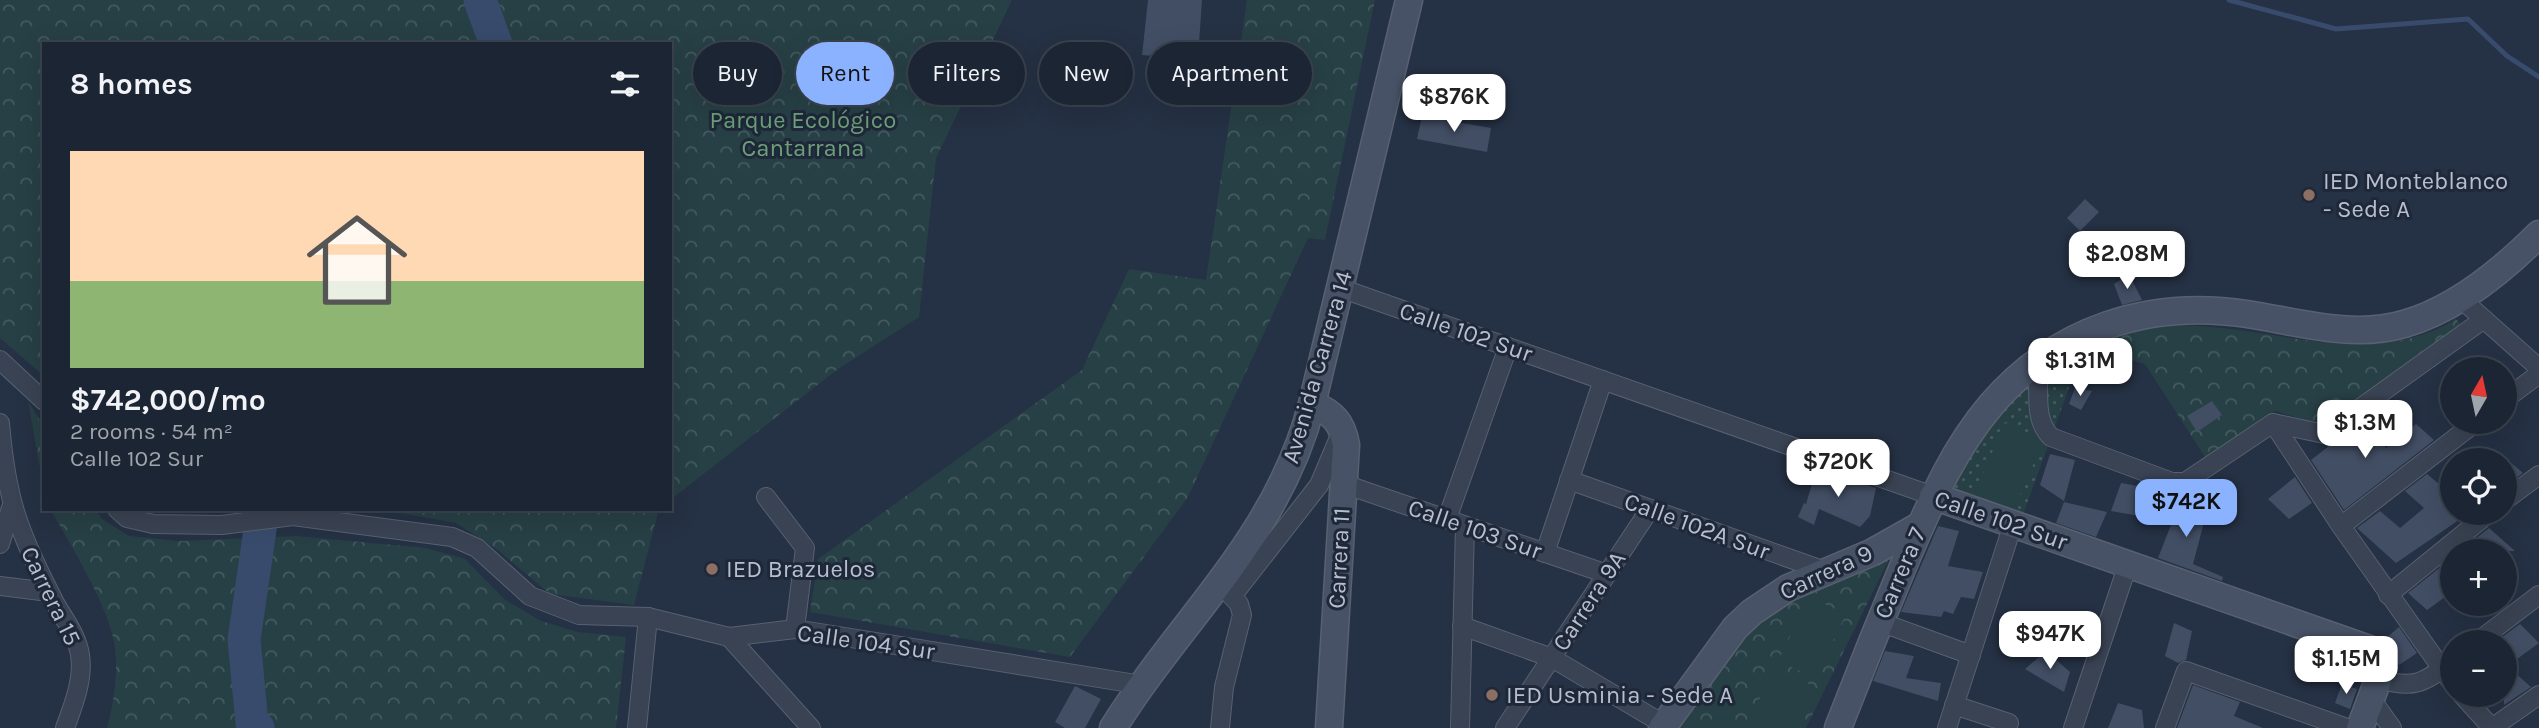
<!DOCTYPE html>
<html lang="en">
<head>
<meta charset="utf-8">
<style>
	:root { --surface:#1c2533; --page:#29313f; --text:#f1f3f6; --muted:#a0a5ac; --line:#3a424e; --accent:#8bb2fe }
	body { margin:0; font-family:Karla,sans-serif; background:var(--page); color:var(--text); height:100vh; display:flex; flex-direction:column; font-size:26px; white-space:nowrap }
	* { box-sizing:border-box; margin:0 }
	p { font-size:23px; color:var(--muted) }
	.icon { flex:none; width:38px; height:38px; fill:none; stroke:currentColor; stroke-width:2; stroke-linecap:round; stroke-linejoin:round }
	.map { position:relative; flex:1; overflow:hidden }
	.details { position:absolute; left:42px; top:42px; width:630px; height:469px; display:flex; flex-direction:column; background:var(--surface); border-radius:0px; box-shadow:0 7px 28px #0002,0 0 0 2px var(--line) }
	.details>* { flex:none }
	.guide { position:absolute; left:693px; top:42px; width:665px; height:63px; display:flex; gap:14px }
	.needle { width:46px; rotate:9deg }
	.tools { position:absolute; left:2440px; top:357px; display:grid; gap:14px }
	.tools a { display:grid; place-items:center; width:77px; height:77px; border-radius:50%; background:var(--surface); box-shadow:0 7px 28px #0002,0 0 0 2px var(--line); font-size:35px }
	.price { position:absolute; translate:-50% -60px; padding:0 16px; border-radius:14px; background:#fff; color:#222; font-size:23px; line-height:46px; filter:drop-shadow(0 2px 4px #0008) }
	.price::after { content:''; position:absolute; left:50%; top:42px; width:21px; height:16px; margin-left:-10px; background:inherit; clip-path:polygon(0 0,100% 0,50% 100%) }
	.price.active { background:var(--accent); color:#111 }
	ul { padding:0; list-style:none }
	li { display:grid; align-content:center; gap:14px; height:371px; padding:0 28px }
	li+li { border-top:2px solid var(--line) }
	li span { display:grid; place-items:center; height:217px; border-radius:0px; color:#555 }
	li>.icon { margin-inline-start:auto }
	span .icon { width:126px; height:126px; fill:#fffc; stroke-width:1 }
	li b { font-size:30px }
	h2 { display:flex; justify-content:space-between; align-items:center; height:84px; padding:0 28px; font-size:30px }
	.chip { padding:0 24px; border-radius:32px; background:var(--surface); box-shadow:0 7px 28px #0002,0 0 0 2px var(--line); font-size:24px; line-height:63px }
	.chip.active { background:var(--accent); color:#111 }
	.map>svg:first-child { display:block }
</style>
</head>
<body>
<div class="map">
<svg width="2539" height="728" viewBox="0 0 2539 728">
	<defs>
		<pattern id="grass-dots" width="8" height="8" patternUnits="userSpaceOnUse" patternTransform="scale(1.75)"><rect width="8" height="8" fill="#274045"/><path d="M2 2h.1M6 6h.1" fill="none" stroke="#445a5f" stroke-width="1.8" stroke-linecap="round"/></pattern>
		<pattern id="park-crowns" width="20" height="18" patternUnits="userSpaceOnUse" patternTransform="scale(1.75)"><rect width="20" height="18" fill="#274045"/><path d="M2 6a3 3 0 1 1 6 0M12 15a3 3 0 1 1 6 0" fill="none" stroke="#445a5f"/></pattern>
	</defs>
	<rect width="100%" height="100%" fill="#253144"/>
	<path fill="url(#grass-dots)" d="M2084,346L2023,515L1948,490C1982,427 2023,381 2084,346Z"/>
	<g fill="url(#park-crowns)">
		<path d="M0,0H1012L936,158L919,317L838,369L670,500V44H44V376L0,338Z"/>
		<path d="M1247,0H1375L1325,240L1308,238L1188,497L1070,657L810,612L818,559L1082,370L1129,269L1206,280Z"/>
		<path d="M2456,319L2462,326L2324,425L2275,411L2207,460L2145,364L2084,346C2121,329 2159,324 2199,326C2285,331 2377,368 2456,319Z"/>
		<path d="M28,401L44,427V490Z"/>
		<path d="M50,509H95L102,519L129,536L179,541L296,536L426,548L465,559L504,599L541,621L578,632L626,637L616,728H107C114,702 118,674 115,647C110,609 70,543 50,509Z"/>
		<path d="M378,509H659L634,605L550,594L498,550L456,523Z"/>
		<path d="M1891,555L1806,728H1679C1705,691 1728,651 1761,621C1793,591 1851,573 1891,555Z"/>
	</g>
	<g fill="#274045">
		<path d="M2005,423L2044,440L2013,511L1974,494Z"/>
		<path d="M1809,597L1846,614L1815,678L1778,661Z"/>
		<path d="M1775,667L1811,685L1791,728H1746Z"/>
	</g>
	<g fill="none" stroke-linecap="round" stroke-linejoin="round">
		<path stroke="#384b6c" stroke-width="5" d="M2229,0L2336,29L2468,19L2507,56L2539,77"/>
		<g stroke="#384b6c" stroke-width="33">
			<path d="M480,0L496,44"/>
			<path d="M258,728L252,723L244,640L263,509"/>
		</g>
	</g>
	<g fill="#424e64">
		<path d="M1148,0H1202L1196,88L1169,57L1142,55Z"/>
		<path d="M1422,116L1491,128L1487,152L1417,139Z"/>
		<path d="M2085,199L2099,212L2080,231L2067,218Z"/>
		<path d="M2129,274L2142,300L2122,305L2114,284Z"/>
		<path d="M2075,388L2092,391L2081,410L2069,404Z"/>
		<path d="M2212,401L2222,415L2197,432L2187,416Z"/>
		<path d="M2364,419L2386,448L2416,424L2434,440L2344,510L2311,460Z"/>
		<path d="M2050,454L2075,460L2064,501L2040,485Z"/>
		<path d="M2504,457L2523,473L2504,487Z"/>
		<path d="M1817,467L1876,488L1870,516L1860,527L1819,509L1814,525L1798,517L1804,503L1806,504Z"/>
		<path d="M2427,474L2452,495V513H2469L2396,563L2357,528L2380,511L2400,528L2424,508L2405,491Z"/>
		<path d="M2295,477L2312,503L2289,519L2268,499Z"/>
		<path d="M2121,483L2154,489L2145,517L2111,511Z"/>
		<path d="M2064,502L2107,512L2096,537L2056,523Z"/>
		<path d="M2180,502L2207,511L2193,564L2223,577L2222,581L2158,558Z"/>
		<path d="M1938,526L1959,531L1948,566L1983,572L1974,599L1961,597L1953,614L1944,611L1941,617L1901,612Z"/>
		<path d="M2489,528L2515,551H2460Z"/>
		<path d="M2452,558V592L2427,610L2408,593Z"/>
		<path d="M2174,623L2192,631L2186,660L2178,663L2165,656Z"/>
		<path d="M2520,624L2539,643L2517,659L2504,647V642L2497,641Z"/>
		<path d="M2399,627L2417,653L2399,665L2384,640Z"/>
		<path d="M1885,651L1914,656L1906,678L1941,683L1938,701L1873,681Z"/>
		<path d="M2046,651L2070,672L2064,692L2025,669Z"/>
		<path d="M2504,663L2531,687L2504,705Z"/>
		<path d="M2342,684L2357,689L2350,709L2335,703Z"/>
		<path d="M2193,685L2240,702L2234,716L2263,728H2177Z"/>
		<path d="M1075,686L1101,699L1085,728H1065L1055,722Z"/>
		<path d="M2118,703L2142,710L2144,728H2108Z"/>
	</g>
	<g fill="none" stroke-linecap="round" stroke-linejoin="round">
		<g stroke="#586170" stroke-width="20">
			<g id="street">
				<path d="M1340,288L1933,496"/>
				<path d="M2460,298L2539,368"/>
				<path d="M0,360L44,401"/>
				<path d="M2036,362C2042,387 2031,417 2051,437L2172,482H2185L2273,423L2324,434L2484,319"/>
				<path d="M2504,400L2539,374"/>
				<path d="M0,423C6,497 18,531 52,597C61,616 77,633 80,655C84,679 73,706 65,728"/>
				<path d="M2273,423L2341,526L2452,683"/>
				<path d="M1569,480L1825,571"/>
				<path d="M1344,484L1607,574"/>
				<path d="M766,497L805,548L795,629"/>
				<path d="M2504,501L2539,475"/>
				<path d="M117,509L127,518L153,524L222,525L293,516L452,537L477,548L530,596L579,615L648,617L729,637L795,629L1142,685"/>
				<path d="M1447,519L1508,347"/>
				<path d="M2341,526L2476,422"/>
				<path d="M0,544L11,508"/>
				<path d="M1545,553L1603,380"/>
				<path d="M0,586L49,592"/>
				<path d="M1233,595L1319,485L1341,433"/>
				<path d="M2388,595L2489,513"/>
				<path d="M1880,622L1971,655"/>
				<path d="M1462,626L1552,658L1665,725"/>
				<path d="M729,637L811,728"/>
				<path d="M2477,642L2539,595"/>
				<path d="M2380,679C2414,690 2424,682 2452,662"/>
				<path d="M2462,695L2492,728"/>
				<path d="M2372,700L2392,728"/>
				<path d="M1954,705L2009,723"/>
				<path d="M637,728L648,617"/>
				<path d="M1220,728L1224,687L1242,615L1239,604L1225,589"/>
				<path d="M1460,728L1465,526"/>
				<path d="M1505,728L1650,509"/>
				<path d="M1947,728L2013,524"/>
				<path d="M2073,728L2128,564"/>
				<path d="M2165,728L2186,671L2347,728"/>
				<path d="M2492,728L2539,695"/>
			</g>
		</g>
		<g stroke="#586170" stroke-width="29">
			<g id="secondary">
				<path d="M1312,404C1333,413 1342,422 1346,445L1329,728"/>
				<path d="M1933,496L2375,651L2383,667L2360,728"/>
				<path d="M1113,728C1183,616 1277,538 1312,404L1409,0"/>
				<path d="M1662,728L1735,628L1752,612L1788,588L1873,552L1921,525"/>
				<path d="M1838,728C1860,671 1883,614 1907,557C1931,502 1952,451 1991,405C2056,329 2149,299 2247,314C2298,322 2353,339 2404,324C2454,310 2502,271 2539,234"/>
			</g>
		</g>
		<use href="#street" stroke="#3a4353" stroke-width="18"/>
		<use href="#secondary" stroke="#475266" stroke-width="26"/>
	</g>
	<g fill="#8d6e63" stroke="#1e2839" stroke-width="2.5">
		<circle cx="2309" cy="195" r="7"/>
		<circle cx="712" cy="569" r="7"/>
		<circle cx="1492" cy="695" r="7"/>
	</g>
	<g text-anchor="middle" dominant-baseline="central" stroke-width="6" stroke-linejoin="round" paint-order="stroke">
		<g font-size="24" fill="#6d9f7a" stroke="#1e2839">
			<text x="803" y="120">Parque Ecológico<tspan x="803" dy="28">Cantarrana</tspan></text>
		</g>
		<g font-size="24" fill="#b7becd" stroke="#1e2839" text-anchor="start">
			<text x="2323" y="181">IED Monteblanco<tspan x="2323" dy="28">- Sede A</tspan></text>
			<text x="726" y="569">IED Brazuelos</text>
			<text x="1506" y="695">IED Usminia - Sede A</text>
		</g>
		<g font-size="24" fill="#b7becd" stroke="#1e2839">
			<text transform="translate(1466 332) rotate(19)">Calle 102 Sur</text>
			<text transform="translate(1317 367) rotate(-74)">Avenida Carrera 14</text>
			<text transform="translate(2001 520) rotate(19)">Calle 102 Sur</text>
			<text transform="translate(1697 526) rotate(20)">Calle 102A Sur</text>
			<text transform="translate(1475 529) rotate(19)">Calle 103 Sur</text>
			<text transform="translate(1339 558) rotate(-87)">Carrera 11</text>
			<text transform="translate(1826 572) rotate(-25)">Carrera 9</text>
			<text transform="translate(1900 573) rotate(-67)">Carrera 7</text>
			<text transform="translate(51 596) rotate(64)">Carrera 15</text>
			<text transform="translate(1589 601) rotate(-57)">Carrera 9A</text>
			<text transform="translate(866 642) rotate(8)">Calle 104 Sur</text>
		</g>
	</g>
</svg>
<div class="tools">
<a><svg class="needle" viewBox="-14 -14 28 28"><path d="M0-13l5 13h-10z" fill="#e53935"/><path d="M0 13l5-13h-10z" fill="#a0a5ac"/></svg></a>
<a><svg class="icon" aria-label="locate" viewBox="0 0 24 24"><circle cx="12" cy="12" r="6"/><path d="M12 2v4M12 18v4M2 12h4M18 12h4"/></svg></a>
<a>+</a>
<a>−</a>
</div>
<b class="price" style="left:1454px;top:134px">$876K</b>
<b class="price" style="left:2127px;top:291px">$2.08M</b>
<b class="price" style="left:2080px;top:398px">$1.31M</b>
<b class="price" style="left:2365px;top:460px">$1.3M</b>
<b class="price" style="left:1838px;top:499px">$720K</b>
<b class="price active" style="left:2186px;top:539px">$742K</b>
<b class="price" style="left:2050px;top:671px">$947K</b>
<b class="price" style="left:2346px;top:696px">$1.15M</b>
<div class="guide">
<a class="chip">Buy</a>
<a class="chip active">Rent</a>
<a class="chip">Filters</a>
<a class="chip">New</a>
<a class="chip">Apartment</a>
</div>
<section class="details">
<h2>8 homes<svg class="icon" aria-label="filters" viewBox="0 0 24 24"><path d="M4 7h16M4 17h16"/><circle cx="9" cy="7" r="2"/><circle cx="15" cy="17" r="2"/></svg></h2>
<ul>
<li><span style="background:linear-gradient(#ffd9b3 60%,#8fb573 0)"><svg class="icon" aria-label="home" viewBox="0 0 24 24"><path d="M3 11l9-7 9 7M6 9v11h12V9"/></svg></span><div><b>$742,000/mo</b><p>2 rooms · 54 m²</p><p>Calle 102 Sur</p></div></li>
</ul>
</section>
</div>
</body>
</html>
